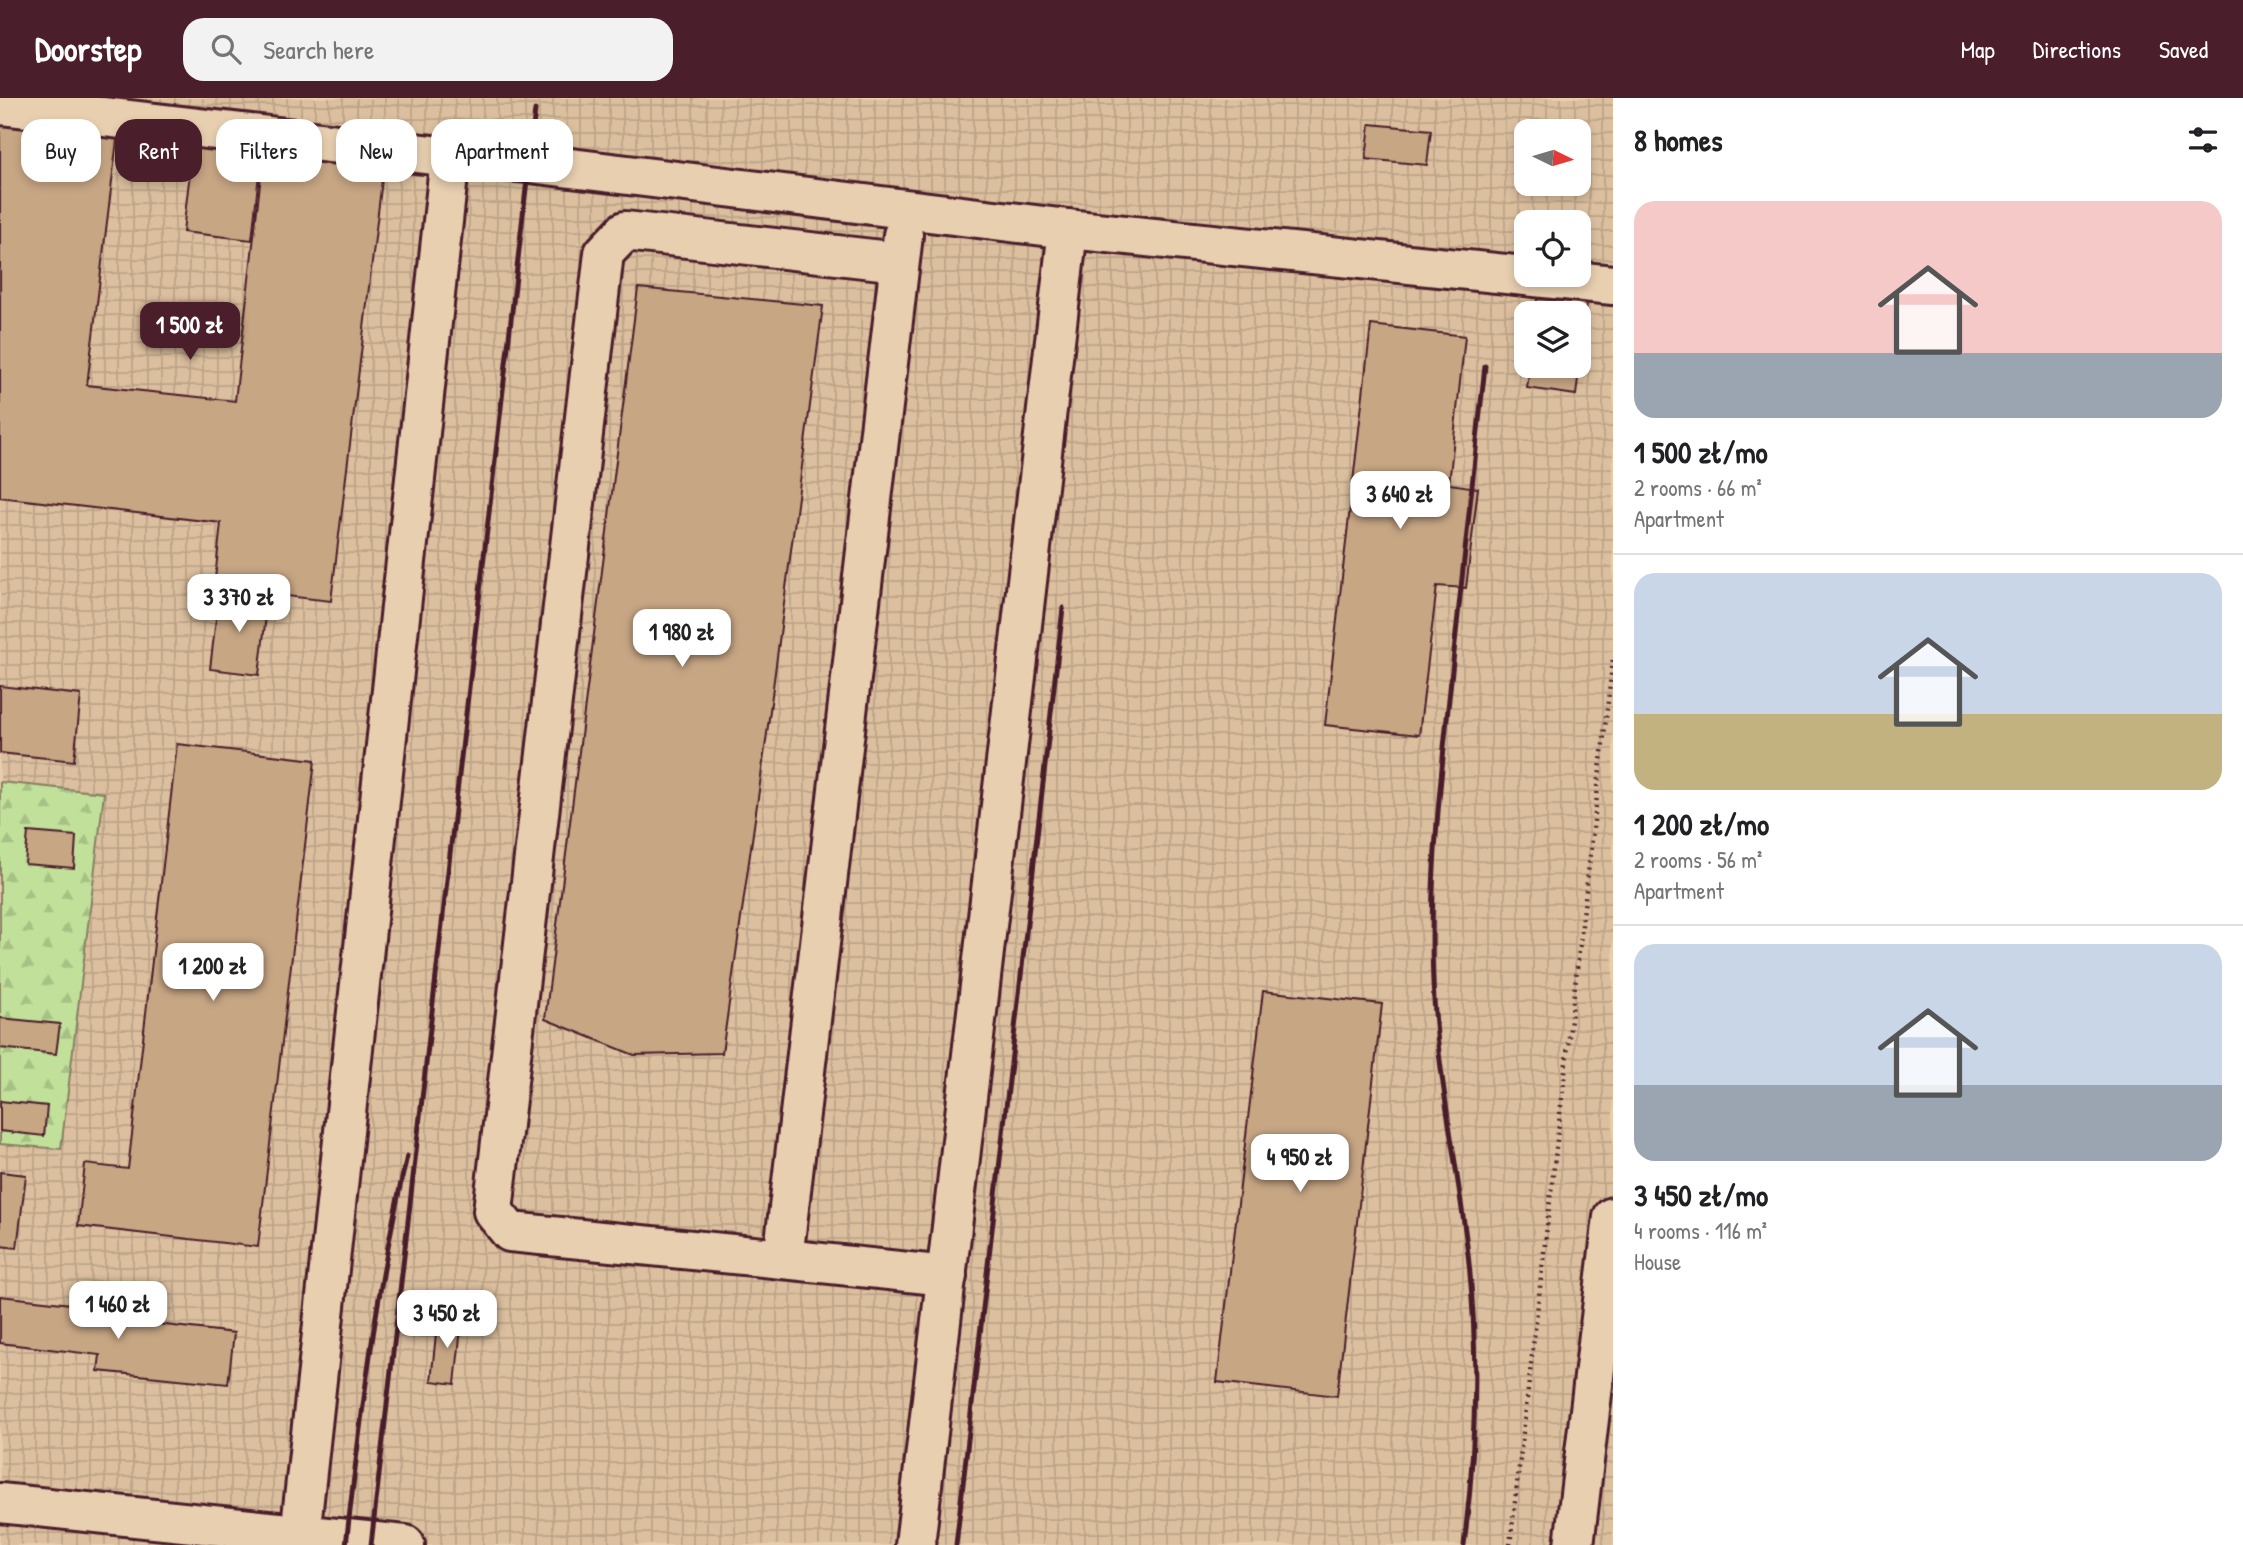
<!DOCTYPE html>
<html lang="en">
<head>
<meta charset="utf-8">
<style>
	:root { --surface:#fff; --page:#f2f2f2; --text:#202124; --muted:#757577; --line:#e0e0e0; --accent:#4a1f2b }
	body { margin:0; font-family:"Patrick Hand",sans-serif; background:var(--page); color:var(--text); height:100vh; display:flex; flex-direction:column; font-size:26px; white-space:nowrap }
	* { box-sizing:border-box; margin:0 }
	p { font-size:23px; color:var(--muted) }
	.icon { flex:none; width:38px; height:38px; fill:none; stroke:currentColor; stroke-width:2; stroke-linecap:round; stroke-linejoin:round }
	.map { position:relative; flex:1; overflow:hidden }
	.drawer { display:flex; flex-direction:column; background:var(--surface); width:630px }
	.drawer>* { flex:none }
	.banner { position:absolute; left:21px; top:21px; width:665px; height:63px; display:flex; gap:14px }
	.needle { width:46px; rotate:95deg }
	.controls { position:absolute; left:1514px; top:21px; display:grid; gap:14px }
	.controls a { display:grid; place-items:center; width:77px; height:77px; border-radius:14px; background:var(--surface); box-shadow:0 4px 10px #0003; font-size:35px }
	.price { position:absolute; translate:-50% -60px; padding:0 16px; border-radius:14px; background:#fff; color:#222; font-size:23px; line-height:46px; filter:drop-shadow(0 2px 4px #0008) }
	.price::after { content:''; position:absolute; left:50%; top:42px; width:21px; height:16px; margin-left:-10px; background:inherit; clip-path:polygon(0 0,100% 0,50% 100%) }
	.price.active { background:var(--accent); color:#fff }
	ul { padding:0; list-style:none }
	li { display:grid; align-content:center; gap:14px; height:371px; padding:0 21px }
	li+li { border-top:2px solid var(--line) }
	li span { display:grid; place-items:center; height:217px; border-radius:21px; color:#555 }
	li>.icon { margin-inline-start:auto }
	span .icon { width:126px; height:126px; fill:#fffc; stroke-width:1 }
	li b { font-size:30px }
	h2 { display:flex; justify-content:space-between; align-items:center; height:84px; padding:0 21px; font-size:30px }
	.tag { padding:0 24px; border-radius:21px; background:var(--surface); box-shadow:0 4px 10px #0003; font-size:24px; line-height:63px }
	.tag.active { background:var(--accent); color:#fff }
	header { display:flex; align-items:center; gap:42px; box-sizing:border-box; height:98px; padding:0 35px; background:var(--accent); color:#fff }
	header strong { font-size:33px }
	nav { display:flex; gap:38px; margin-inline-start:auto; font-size:24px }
	.search { width:490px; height:63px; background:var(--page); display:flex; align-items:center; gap:18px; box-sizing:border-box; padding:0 24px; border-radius:21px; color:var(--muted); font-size:26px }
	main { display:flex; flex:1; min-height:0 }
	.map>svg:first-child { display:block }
</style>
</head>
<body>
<header>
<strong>Doorstep</strong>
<div class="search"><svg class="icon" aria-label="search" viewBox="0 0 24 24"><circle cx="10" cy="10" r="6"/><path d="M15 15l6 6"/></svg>Search here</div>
<nav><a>Map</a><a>Directions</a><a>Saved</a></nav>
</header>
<main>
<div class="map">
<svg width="1613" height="1447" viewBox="0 0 1613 1447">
	<defs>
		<pattern id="industrial-grid" width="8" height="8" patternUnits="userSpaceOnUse" patternTransform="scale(1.75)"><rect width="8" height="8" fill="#dbbf9e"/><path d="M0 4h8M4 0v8" fill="none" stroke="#bda488"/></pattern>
		<pattern id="forest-firs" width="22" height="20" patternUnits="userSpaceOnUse" patternTransform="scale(1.75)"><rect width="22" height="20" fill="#c1e19a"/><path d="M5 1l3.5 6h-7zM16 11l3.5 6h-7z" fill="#a7c185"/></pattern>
	</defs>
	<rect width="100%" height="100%" fill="#e8ceac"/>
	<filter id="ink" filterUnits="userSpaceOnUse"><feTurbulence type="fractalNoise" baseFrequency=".0143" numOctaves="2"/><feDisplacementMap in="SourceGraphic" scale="14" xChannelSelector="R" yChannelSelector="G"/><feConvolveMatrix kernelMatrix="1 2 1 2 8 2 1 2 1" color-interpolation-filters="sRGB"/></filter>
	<g filter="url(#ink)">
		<path fill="url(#industrial-grid)" fill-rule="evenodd" d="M0,0H1613V1447H0ZM1526,33H1578V86H1526ZM1526,124H1578V177H1526ZM1526,215H1578V268H1526Z"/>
		<path fill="url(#forest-firs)" stroke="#868062" stroke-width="2" d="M0,684L104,695L61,1051L0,1046Z"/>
		<g fill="#c7a684" stroke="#4a1f2b" stroke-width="2">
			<path d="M0,20L118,34L87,287L235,303L264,51L384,65L331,503L214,490L221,425L0,399Z"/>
			<path d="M1370,26L1431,32L1427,67L1366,61Z"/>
			<path d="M193,48L261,56L252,142L183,134Z"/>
			<path d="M638,190L823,208L766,643L722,955L634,957L545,921Z"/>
			<path d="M1537,201L1587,205L1576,297L1527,290L1530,268H1578V215H1535Z"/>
			<path d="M1371,227L1465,238L1449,386L1478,390L1466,490L1437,488L1419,637L1325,627Z"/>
			<path d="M219,495L268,500L259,577L210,571Z"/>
			<path d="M0,588L81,597L74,663L0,655Z"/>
			<path d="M177,646L315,662L258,1149L78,1128L85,1066L128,1071Z"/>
			<path d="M28,734L76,738L74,770L25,766Z"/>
			<path d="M1263,893L1382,906L1337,1298L1217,1284Z"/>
			<path d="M0,920L60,926L56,956L0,950Z"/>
			<path d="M0,1003L47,1008L44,1038L0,1033Z"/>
			<path d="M0,1074L26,1077L17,1150L0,1148Z"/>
			<path d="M0,1198L106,1210L105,1220L234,1235L228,1286L98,1273L100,1257L0,1245Z"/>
			<path d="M438,1218L462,1220L455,1286L431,1283Z"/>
		</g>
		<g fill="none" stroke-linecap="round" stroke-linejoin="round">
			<g stroke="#4a1f2b" stroke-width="44">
				<g id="minor">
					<path d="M0,7L450,59L530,65L1068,131L1613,187"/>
					<path d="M903,137L783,1161L947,1178"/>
					<path d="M783,1161L510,1134L493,1113L604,155L625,133L899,164"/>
					<path d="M0,1405L405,1447"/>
					<path d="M299,1447L450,59"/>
					<path d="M915,1447L1068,131"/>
					<path d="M1574,1447L1613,1119"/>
				</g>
			</g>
			<path stroke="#4a1f2b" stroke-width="4.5" stroke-dasharray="2 5" stroke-linecap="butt" d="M1510,1447L1613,560"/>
			<use href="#minor" stroke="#e8cfb0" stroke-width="38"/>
			<g stroke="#4a1f2b" stroke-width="5">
				<path d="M346,1447C361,1316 377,1186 407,1058"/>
				<path d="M371,1447L535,12"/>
				<path d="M956,1447L1063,510"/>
				<path d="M1464,1447C1476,1351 1479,1253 1468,1156C1458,1071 1440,988 1434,902C1427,795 1440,688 1451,582C1462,477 1474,373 1485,268"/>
			</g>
		</g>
	</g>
</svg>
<div class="controls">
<a><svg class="needle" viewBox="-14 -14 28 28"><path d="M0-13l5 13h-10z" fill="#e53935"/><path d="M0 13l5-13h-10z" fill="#757577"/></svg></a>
<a><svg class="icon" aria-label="locate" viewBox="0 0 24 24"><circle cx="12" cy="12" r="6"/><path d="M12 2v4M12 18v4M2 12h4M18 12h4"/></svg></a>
<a><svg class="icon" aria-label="layers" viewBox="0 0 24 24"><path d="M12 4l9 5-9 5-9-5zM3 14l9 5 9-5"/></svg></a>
</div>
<b class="price active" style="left:190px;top:264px">1 500 zł</b>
<b class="price" style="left:1400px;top:433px">3 640 zł</b>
<b class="price" style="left:239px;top:536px">3 370 zł</b>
<b class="price" style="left:682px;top:571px">1 980 zł</b>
<b class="price" style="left:213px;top:905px">1 200 zł</b>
<b class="price" style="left:1300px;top:1096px">4 950 zł</b>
<b class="price" style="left:118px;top:1243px">1 460 zł</b>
<b class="price" style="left:447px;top:1252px">3 450 zł</b>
<div class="banner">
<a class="tag">Buy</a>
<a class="tag active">Rent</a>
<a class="tag">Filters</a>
<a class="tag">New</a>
<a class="tag">Apartment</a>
</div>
</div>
<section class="drawer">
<h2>8 homes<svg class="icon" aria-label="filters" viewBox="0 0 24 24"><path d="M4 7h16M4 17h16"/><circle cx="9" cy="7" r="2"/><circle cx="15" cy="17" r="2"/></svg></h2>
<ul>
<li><span style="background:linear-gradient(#f6c9c9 70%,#9aa5b1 0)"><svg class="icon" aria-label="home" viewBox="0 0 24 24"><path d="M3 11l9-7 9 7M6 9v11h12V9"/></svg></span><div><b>1 500 zł/mo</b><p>2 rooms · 66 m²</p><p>Apartment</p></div></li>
<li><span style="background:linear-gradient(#c9d6e8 65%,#c2b280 0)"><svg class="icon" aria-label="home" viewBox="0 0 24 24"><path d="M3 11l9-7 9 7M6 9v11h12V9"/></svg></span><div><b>1 200 zł/mo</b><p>2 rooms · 56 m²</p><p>Apartment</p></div></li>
<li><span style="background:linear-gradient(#c9d6e8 65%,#9aa5b1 0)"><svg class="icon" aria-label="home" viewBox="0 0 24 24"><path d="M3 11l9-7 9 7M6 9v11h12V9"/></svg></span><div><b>3 450 zł/mo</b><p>4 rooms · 116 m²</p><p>House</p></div></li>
</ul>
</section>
</main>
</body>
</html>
